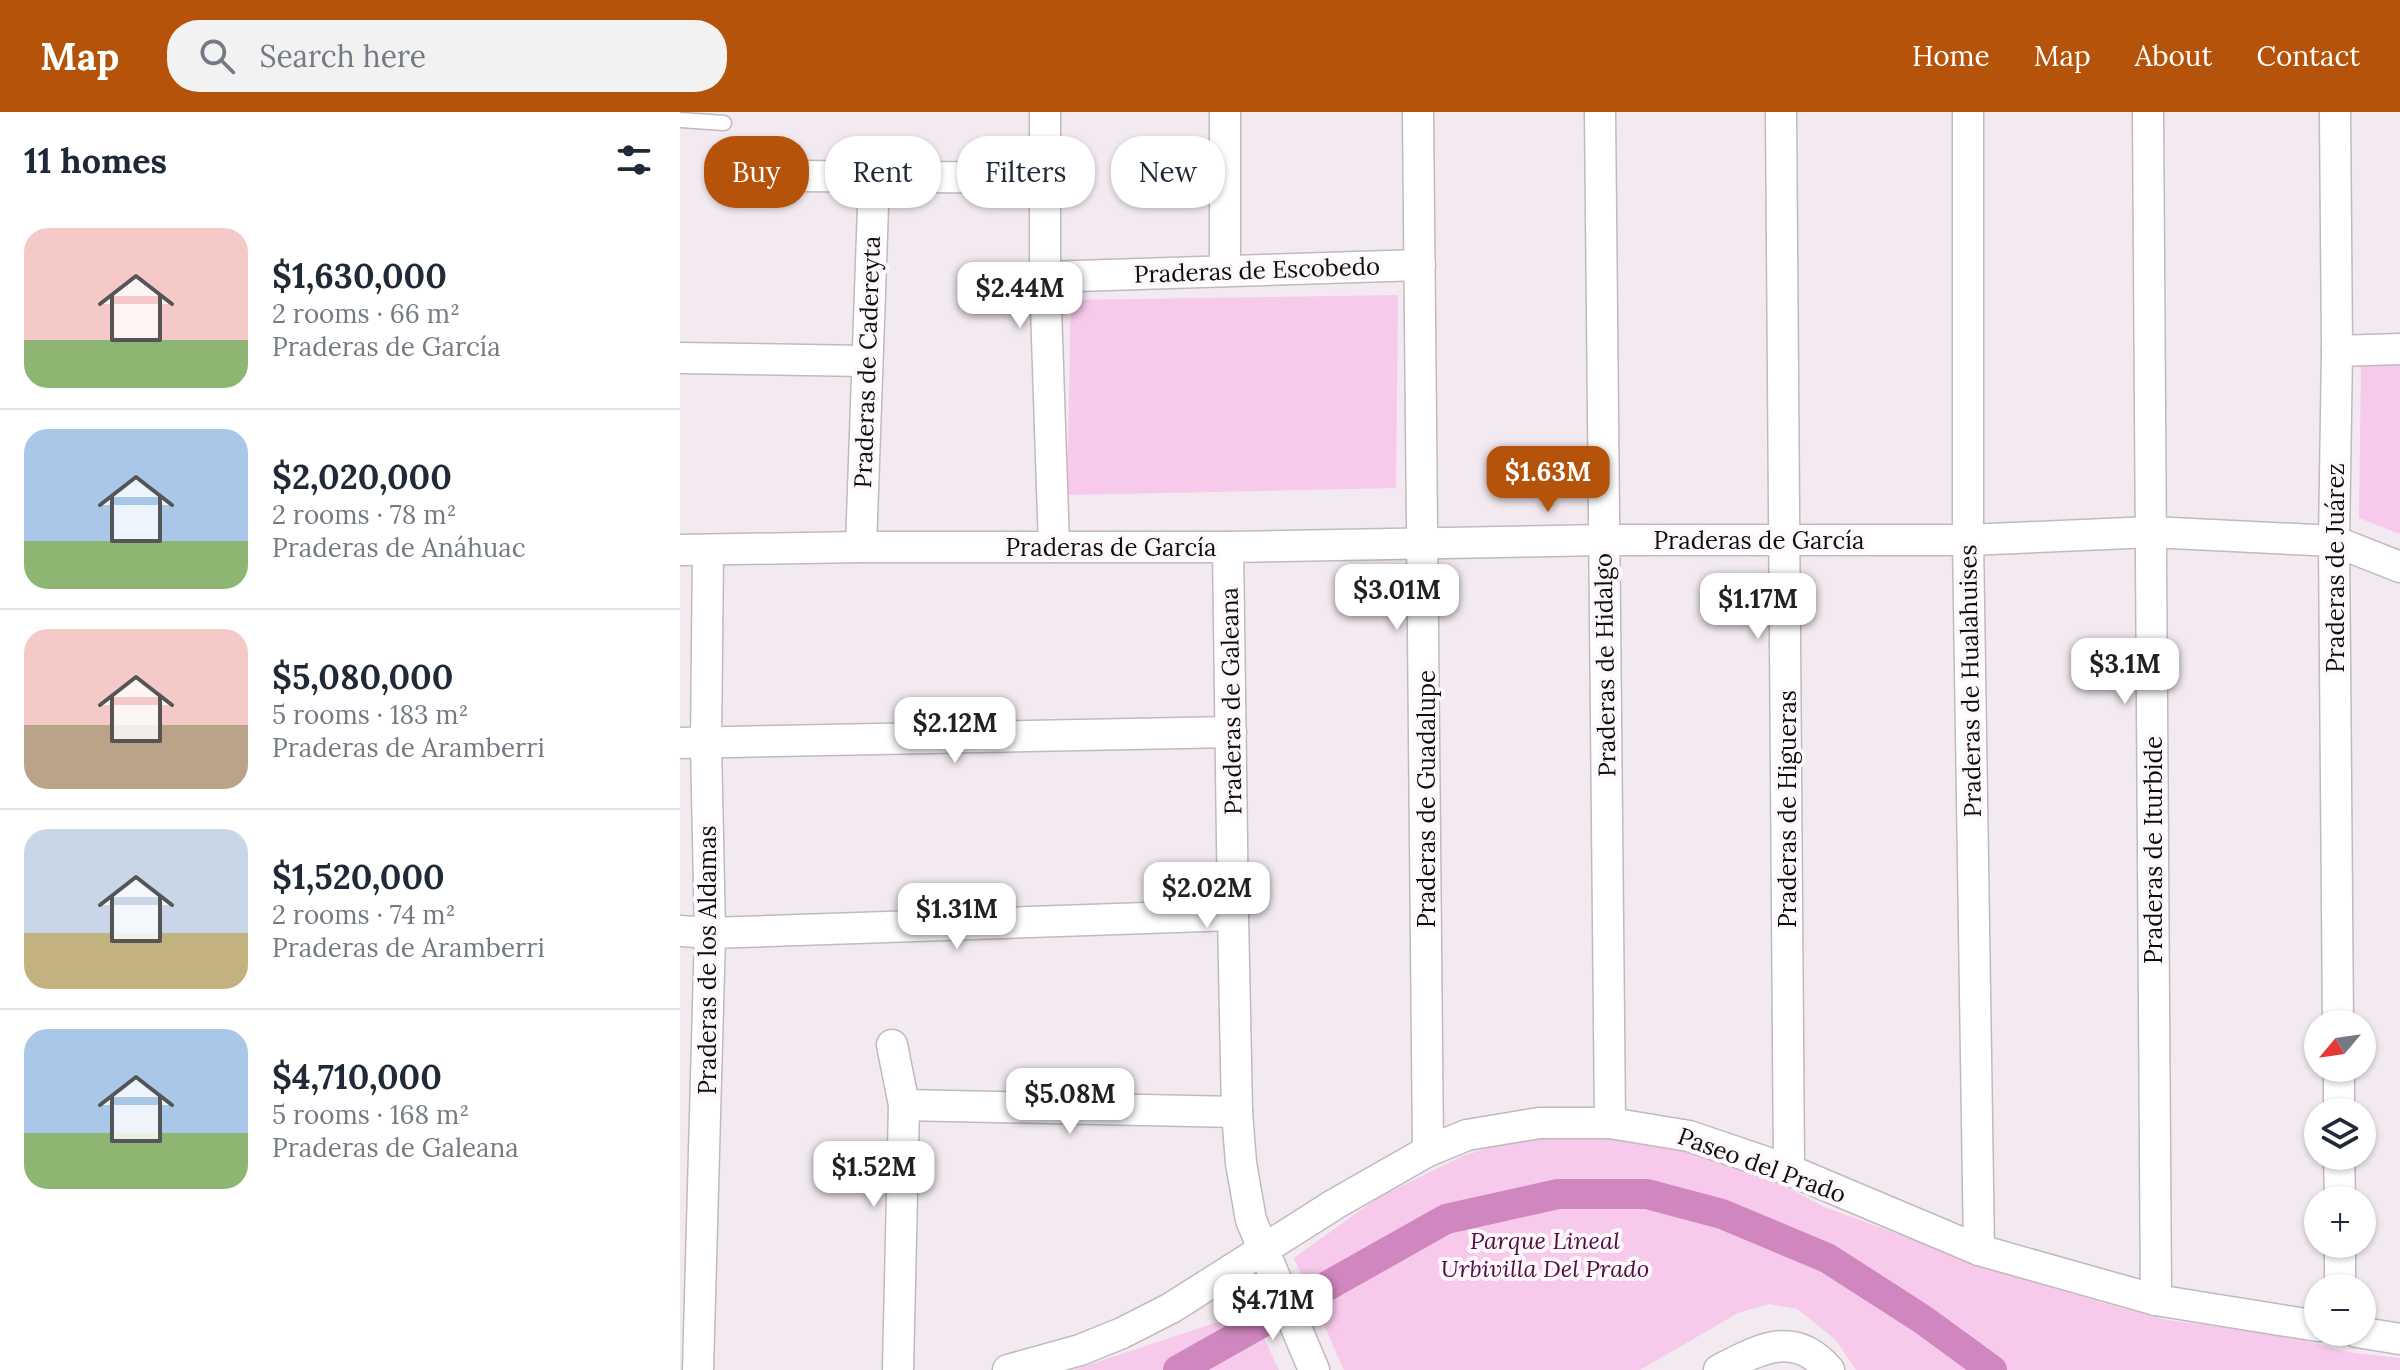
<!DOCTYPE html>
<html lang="en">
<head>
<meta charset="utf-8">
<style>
	:root { --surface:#fff; --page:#f2f2f3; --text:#1f2937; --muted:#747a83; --line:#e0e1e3; --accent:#b45309 }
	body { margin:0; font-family:Lora,serif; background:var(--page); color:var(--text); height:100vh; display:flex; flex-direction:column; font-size:30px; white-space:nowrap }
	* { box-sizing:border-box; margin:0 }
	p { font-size:26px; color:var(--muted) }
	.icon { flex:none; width:44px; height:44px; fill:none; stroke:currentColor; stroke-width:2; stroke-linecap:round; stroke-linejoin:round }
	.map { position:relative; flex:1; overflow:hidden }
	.side { display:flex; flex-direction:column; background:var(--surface); width:680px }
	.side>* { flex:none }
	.banner { position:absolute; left:24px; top:24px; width:760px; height:72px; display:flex; gap:16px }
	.needle { width:52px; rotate:241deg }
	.controls { position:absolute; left:1624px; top:898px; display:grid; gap:16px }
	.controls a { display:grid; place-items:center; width:72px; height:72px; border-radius:50%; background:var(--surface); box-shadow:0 2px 6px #0004; font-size:40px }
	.price { position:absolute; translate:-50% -68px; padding:0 18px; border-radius:16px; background:#fff; color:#222; font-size:26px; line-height:52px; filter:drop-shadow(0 2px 4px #0008) }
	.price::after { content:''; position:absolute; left:50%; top:48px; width:24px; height:18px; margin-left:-12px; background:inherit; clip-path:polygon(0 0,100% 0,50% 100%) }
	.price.on { background:var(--accent); color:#fff }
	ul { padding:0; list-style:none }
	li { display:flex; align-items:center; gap:24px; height:200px; padding:0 24px }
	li+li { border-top:2px solid var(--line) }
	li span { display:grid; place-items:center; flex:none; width:224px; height:160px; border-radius:24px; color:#555 }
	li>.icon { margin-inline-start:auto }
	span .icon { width:96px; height:96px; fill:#fffc; stroke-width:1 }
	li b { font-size:34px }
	h2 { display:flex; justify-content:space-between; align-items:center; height:96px; padding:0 24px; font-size:34px }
	.pill { padding:0 28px; border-radius:32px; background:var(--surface); box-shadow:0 2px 6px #0004; font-size:28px; line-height:72px }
	.pill.on { background:var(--accent); color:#fff }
	header { display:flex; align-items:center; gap:48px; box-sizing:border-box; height:112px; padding:0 40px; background:var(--accent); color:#fff }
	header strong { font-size:38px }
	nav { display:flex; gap:44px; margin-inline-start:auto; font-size:28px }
	.search { width:560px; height:72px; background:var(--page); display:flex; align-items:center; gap:20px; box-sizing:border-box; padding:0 28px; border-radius:32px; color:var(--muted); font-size:30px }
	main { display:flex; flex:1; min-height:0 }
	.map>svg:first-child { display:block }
</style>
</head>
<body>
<header>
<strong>Map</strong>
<div class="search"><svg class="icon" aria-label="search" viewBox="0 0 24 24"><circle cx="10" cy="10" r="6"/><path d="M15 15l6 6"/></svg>Search here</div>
<nav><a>Home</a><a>Map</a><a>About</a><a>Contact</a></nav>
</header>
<main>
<section class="side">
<h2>11 homes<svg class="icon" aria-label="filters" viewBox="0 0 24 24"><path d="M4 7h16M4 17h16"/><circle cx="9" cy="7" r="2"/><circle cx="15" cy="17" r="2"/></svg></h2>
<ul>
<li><span style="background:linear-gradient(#f6c9c9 70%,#8fb573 0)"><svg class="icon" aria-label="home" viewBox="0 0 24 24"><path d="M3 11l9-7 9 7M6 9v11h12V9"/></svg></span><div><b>$1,630,000</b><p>2 rooms · 66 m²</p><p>Praderas de García</p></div></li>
<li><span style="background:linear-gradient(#a9c7e8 70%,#8fb573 0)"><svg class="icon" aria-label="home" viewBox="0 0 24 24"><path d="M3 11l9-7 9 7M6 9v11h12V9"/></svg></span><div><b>$2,020,000</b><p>2 rooms · 78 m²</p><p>Praderas de Anáhuac</p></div></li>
<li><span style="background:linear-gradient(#f6c9c9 60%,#b9a48a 0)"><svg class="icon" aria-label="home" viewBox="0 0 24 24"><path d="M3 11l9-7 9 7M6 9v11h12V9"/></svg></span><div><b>$5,080,000</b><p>5 rooms · 183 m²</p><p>Praderas de Aramberri</p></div></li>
<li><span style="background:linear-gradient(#c9d6e8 65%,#c2b280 0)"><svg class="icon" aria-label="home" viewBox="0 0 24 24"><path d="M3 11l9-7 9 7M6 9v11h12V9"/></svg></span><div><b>$1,520,000</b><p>2 rooms · 74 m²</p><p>Praderas de Aramberri</p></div></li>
<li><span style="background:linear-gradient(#a9c7e8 65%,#8fb573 0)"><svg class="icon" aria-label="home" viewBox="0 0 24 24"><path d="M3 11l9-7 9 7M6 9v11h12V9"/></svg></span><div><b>$4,710,000</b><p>5 rooms · 168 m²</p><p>Praderas de Galeana</p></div></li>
</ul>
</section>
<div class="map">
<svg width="1720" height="1258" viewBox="0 0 1720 1258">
	<rect width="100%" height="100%" fill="#f2eaf0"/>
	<g fill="#f7c9eb">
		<path d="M718,183L716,376L387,383L391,188Z"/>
		<path d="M1720,250V422L1679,406L1681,251Z"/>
		<path d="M919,1023L1000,1034L1086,1064L1144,1095L1330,1163L1434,1194L1488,1208L1608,1224L1667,1240L1720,1246V1258H1176L1155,1227L1117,1197L1089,1192L1058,1201L960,1258H664L614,1146L699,1085L783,1044L842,1025Z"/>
		<path d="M571,1199L599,1258H393Z"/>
	</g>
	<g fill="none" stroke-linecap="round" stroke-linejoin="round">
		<path stroke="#d086be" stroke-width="30" d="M498,1258L766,1107L878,1082H967L1042,1102L1147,1146L1242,1207L1312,1258"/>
		<g stroke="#c1b9bf" stroke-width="17">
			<path id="service" d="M0,8L44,11"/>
		</g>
		<g stroke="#c1b9bf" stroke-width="33">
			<g id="minor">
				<path d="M365,0V165L374,435"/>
				<path d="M738,0L748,1039"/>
				<path d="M920,0L930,1011"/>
				<path d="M1101,0L1109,1058"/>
				<path d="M1288,0V428L1299,1138"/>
				<path d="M1468,0L1476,1188"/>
				<path d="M1655,0L1657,239L1654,429L1658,912"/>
				<path d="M116,64L364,66"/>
				<path d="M545,159V0"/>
				<path d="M365,165L740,153"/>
				<path d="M1657,239L1720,237"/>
				<path d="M0,246L186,249"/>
				<path d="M181,435L194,66"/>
				<path d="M548,435L553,803L557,1000L561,1051L571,1108L634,1258"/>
				<path d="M0,438L181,435H548L924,428H1288L1471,420L1654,429L1720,455"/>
				<path d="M0,631L551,620"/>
				<path d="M0,819L30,821L553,803"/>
				<path d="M212,933L224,993L218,1258"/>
				<path d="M1659,956V1000"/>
				<path d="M224,993L557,1000"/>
				<path d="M1659,1044L1660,1088"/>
				<path d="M1660,1132V1176"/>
				<path d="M1677,1220L1720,1227"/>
				<path d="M18,1258L30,821L26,632L28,438"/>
				<path d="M328,1258L400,1238L442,1221L491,1196L655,1092L748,1039L787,1023L859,1011H930L1009,1024L1109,1058L1299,1138L1476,1188L1638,1214"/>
				<path d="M1039,1258C1080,1237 1114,1217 1149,1258"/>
			</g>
		</g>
		<use href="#service" stroke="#fff" stroke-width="14"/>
		<use href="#minor" stroke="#fff" stroke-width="30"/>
	</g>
	<g text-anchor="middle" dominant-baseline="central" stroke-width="8" stroke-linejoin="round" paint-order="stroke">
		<g font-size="24" fill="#0f0d0e" stroke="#fef8fc">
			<text transform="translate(577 158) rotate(-2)">Praderas de Escobedo</text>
			<text transform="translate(187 250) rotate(-88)">Praderas de Cadereyta</text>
			<text x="1079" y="428">Praderas de García</text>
			<text x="431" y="435">Praderas de García</text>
			<text transform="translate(1655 456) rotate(-90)">Praderas de Juárez</text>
			<text transform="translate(925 553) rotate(-91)">Praderas de Hidalgo</text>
			<text transform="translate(1290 569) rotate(-91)">Praderas de Hualahuises</text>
			<text transform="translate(551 589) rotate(-91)">Praderas de Galeana</text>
			<text transform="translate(746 687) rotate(-90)">Praderas de Guadalupe</text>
			<text transform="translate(1107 697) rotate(-90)">Praderas de Higueras</text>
			<text transform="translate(1473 738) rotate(-90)">Praderas de Iturbide</text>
			<text transform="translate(27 848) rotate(-90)">Praderas de los Aldamas</text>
			<text transform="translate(1082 1053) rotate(20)">Paseo del Prado</text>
		</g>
		<g font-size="24" font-style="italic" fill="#500e45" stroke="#fef8fc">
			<text x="865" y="1128">Parque Lineal<tspan x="865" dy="28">Urbivilla Del Prado</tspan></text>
		</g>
	</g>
</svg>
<div class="controls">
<a><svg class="needle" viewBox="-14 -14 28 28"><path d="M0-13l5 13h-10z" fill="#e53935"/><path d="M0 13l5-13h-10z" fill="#747a83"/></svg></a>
<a><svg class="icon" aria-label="layers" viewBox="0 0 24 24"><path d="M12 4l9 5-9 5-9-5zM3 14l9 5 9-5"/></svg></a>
<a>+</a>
<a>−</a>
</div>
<b class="price" style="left:340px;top:218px">$2.44M</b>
<b class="price on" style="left:868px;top:402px">$1.63M</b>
<b class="price" style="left:717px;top:520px">$3.01M</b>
<b class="price" style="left:1078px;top:529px">$1.17M</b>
<b class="price" style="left:1445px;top:594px">$3.1M</b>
<b class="price" style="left:275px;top:653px">$2.12M</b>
<b class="price" style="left:527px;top:818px">$2.02M</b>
<b class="price" style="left:277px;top:839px">$1.31M</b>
<b class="price" style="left:390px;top:1024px">$5.08M</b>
<b class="price" style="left:194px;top:1097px">$1.52M</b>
<b class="price" style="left:593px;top:1230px">$4.71M</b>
<div class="banner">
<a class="pill on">Buy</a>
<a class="pill">Rent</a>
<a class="pill">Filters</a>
<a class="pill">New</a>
</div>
</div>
</main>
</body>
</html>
